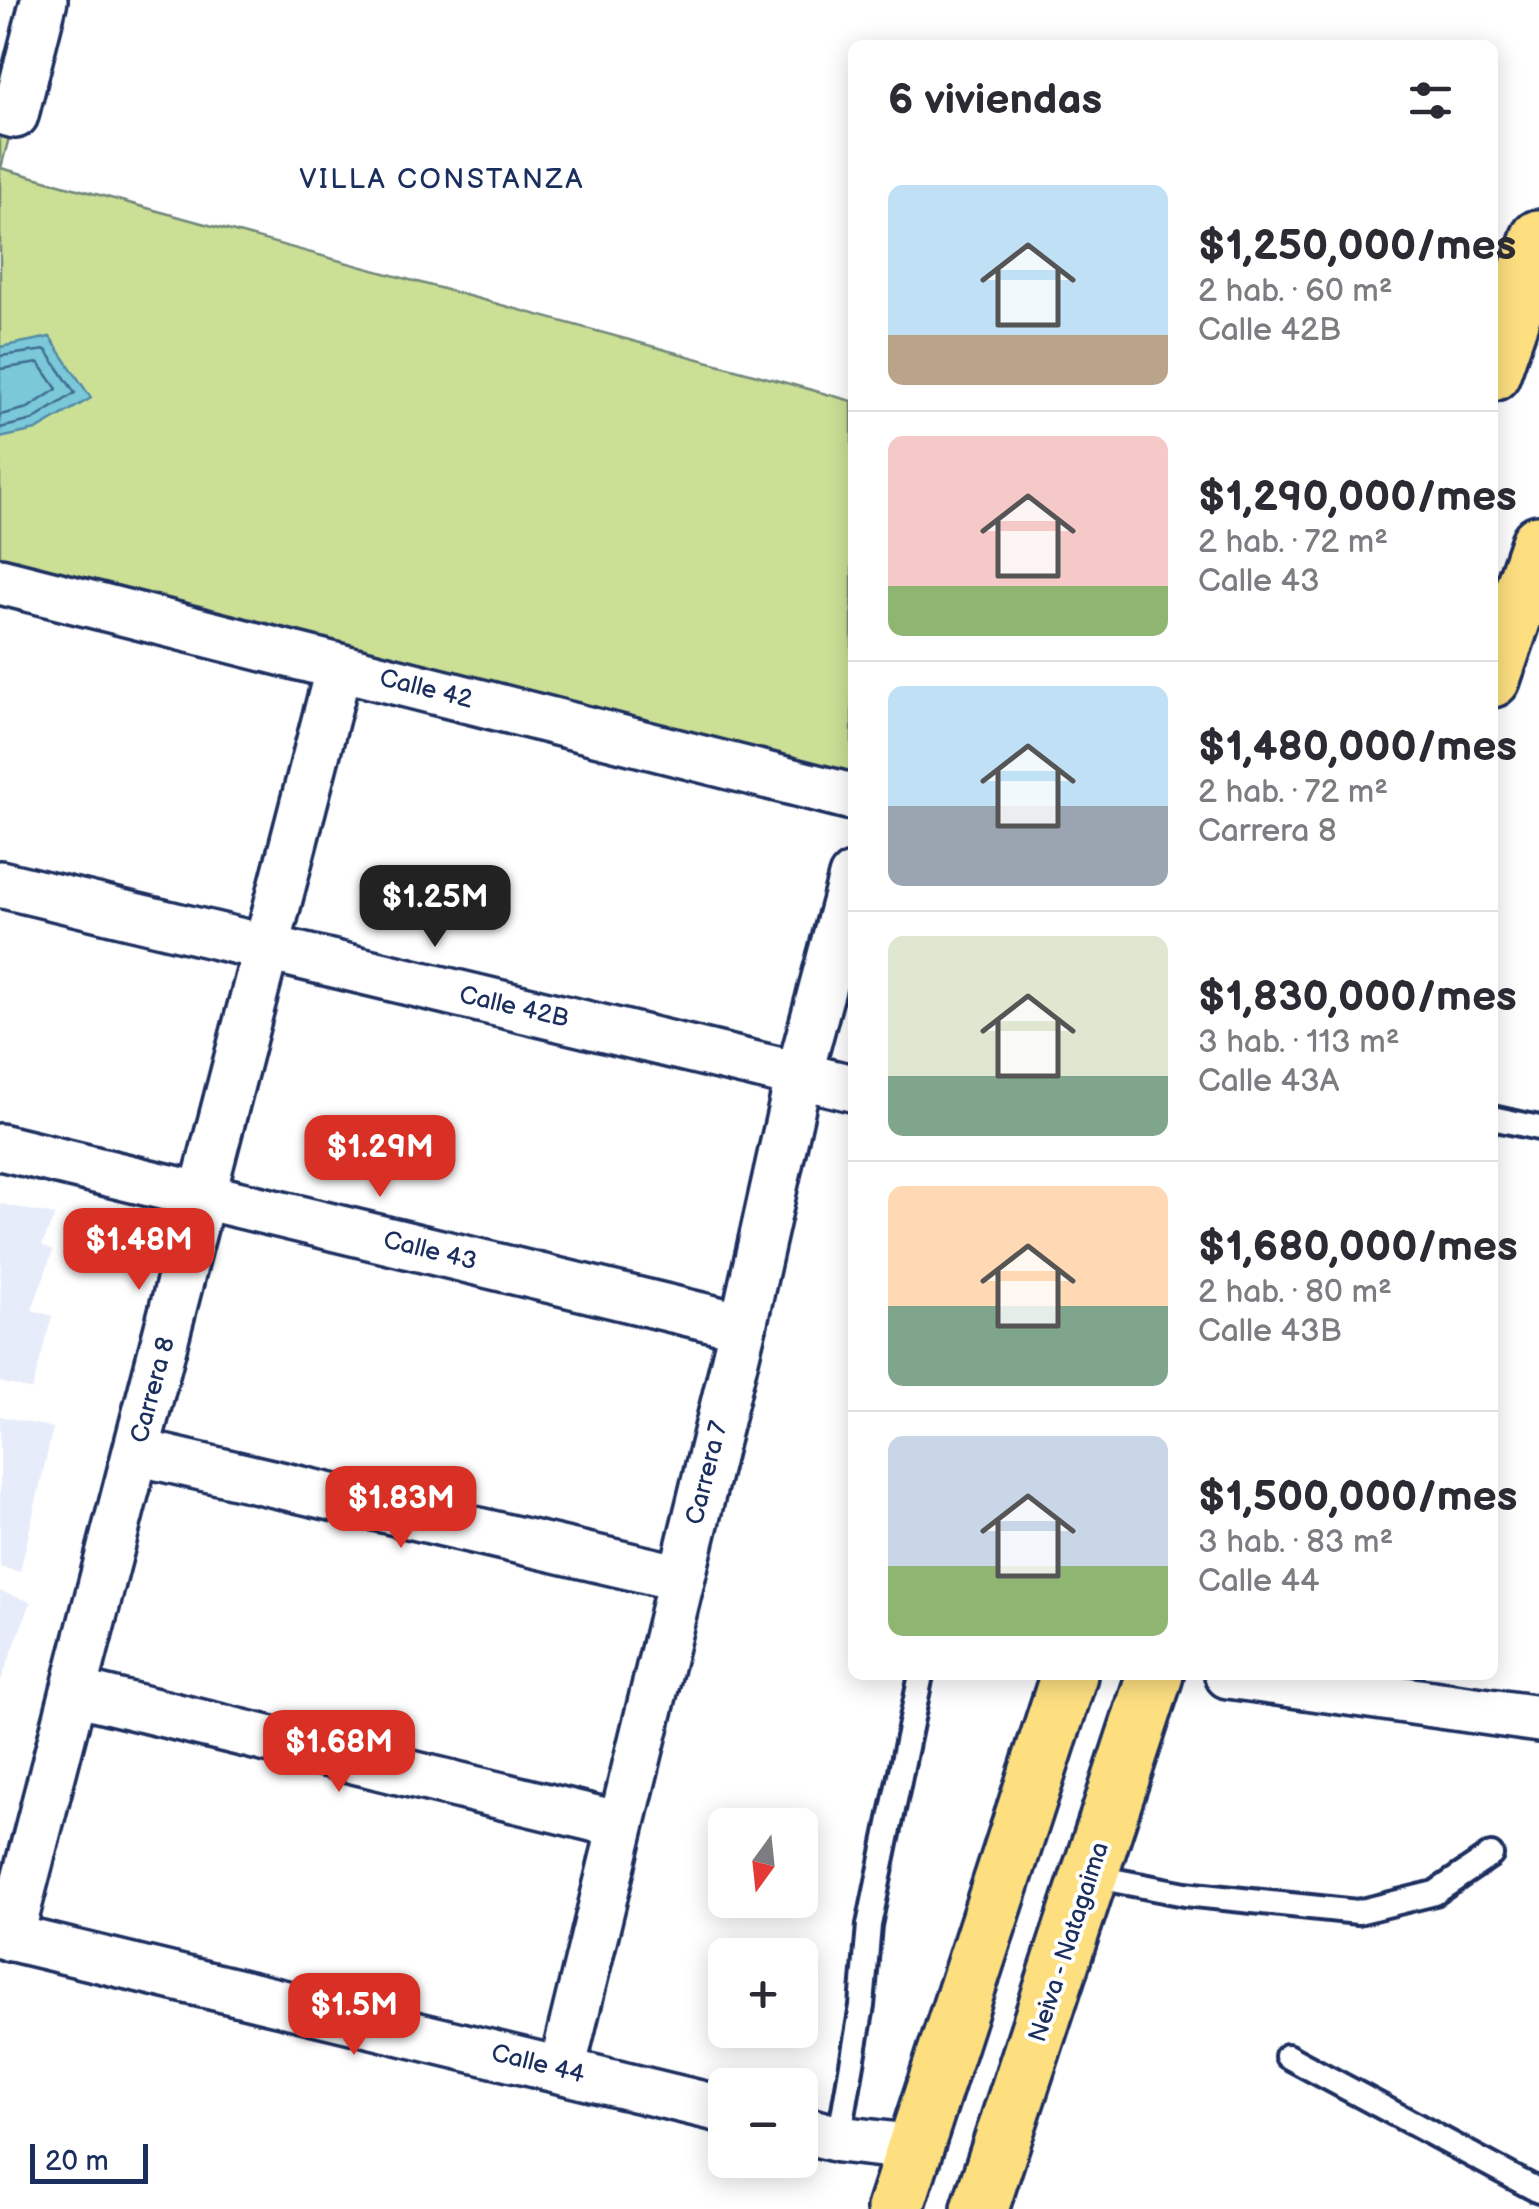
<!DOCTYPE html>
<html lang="es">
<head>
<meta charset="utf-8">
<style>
	:root { --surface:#fff; --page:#f2f2f3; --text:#2b2b33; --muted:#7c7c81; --line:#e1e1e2; --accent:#d93025 }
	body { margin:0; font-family:"Balsamiq Sans",sans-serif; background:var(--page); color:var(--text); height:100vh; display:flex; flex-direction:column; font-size:38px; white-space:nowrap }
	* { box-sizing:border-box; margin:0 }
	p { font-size:32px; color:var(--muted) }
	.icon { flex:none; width:55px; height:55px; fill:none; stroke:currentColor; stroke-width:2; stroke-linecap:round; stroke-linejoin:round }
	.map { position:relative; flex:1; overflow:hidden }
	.panel { position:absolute; left:848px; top:40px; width:650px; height:1640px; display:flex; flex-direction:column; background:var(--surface); border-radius:15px; box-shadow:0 5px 25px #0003 }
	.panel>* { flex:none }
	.needle { width:65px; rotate:195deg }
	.fabs { position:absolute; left:708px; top:1808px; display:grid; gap:20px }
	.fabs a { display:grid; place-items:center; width:110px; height:110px; border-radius:15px; background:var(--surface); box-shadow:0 5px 25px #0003; font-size:50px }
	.scale { position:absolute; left:30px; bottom:25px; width:118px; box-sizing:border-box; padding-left:10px; border:5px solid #1b2f5e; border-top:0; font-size:28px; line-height:35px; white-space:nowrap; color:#1b2f5e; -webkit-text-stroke:8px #fff; paint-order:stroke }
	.price { position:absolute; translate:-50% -85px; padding:0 22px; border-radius:20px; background:var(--accent); color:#fff; font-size:32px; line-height:65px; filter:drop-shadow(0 2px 5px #0008) }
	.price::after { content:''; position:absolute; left:50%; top:60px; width:30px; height:22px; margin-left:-15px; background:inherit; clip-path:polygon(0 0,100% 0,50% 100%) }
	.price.current { background:#222; color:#fff }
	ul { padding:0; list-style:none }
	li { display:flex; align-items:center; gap:30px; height:250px; padding:0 40px }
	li+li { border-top:2px solid var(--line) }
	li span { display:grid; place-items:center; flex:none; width:280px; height:200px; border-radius:15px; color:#555 }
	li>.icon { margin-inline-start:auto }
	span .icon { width:120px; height:120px; fill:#fffc; stroke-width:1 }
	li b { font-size:42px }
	h2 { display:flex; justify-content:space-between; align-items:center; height:120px; padding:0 40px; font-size:42px }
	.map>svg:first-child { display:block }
</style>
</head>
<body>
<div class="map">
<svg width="1539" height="2209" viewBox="0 0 1539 2209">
	<rect width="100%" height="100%" fill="#fff"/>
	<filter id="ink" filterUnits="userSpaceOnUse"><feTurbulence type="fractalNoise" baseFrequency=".01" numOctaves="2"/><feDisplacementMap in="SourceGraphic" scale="20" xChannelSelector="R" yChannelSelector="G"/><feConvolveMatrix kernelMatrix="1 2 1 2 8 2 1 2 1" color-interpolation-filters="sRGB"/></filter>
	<g filter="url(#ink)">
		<g fill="#e7ecfa">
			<path d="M1,1204L55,1215L42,1245L53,1251L32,1310L52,1316L32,1390L0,1382Z"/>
			<path d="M0,1416L53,1428L20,1572L0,1567Z"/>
			<path d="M0,1591L31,1602L0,1683Z"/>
		</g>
		<path fill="#cbe095" stroke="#73887a" stroke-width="2.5" d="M0,111L15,115L1,168L852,401V797L0,581Z"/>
		<path fill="#7ac8d8" stroke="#548ba7" stroke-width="2.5" d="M50,337L91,398L36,430L0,438V347Z"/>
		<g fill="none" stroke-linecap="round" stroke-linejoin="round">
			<g stroke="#416c8f" stroke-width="2.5">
				<path d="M0,356L46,350L75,393L33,420L0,428"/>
				<path d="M0,369L39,363L57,389L28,408L0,415"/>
			</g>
			<g stroke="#1b2f5e" stroke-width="30">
				<g id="lane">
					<path d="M1492,1118L1539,1128"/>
					<path d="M1091,1876L1185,1894L1358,1912L1435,1893L1491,1855"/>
					<path d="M1287,2056L1539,2191"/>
					<path d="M839,2139L862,2006L869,1925L921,1675"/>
				</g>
			</g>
			<g stroke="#1b2f5e" stroke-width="52">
				<g id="street">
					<path d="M0,111L15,115L44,0"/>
					<path d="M0,581L852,797"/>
					<path d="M0,884L852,1088"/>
					<path d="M0,1147L743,1326"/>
					<path d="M137,1452L681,1578"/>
					<path d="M1228,1675L1539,1719"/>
					<path d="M74,1692L621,1825"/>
					<path d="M0,1935L725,2110"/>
					<path d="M10,1938L339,667"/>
					<path d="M562,2069L743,1326L799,1075L852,877"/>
					<path d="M800,2129L839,2139L916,2148"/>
				</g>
			</g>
			<g stroke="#1b2f5e" stroke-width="62">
				<g id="highway">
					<path d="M1492,373L1539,238"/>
					<path d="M1492,679L1539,543"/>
					<path d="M895,2209L1069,1675"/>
					<path d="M980,2209L1155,1675"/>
				</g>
			</g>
			<use href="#lane" stroke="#fff" stroke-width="22"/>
			<use href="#street" stroke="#fff" stroke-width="45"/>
			<use href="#highway" stroke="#fddf80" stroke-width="55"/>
		</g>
	</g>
	<g text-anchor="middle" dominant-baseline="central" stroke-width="8" stroke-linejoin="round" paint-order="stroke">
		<g font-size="25" fill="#1b2f5e" stroke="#fff">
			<text transform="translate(426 689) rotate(14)">Calle 42</text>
			<text transform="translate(514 1007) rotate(13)">Calle 42B</text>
			<text transform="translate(430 1251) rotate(14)">Calle 43</text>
			<text transform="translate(153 1390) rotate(-75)">Carrera 8</text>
			<text transform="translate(707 1473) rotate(-76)">Carrera 7</text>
			<text transform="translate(1069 1942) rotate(-72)">Neiva - Natagaima</text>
			<text transform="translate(538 2064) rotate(14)">Calle 44</text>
		</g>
		<g font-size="28" letter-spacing="2.5" fill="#1b2f5e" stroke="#fff">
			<text x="442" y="179">VILLA CONSTANZA</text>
		</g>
	</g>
</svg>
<div class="fabs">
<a><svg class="needle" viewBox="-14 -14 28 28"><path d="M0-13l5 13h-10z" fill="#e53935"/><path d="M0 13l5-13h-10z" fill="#7c7c81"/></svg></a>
<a>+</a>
<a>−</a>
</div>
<div class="scale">20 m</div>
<b class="price current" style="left:435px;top:950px">$1.25M</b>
<b class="price" style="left:380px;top:1200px">$1.29M</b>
<b class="price" style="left:139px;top:1293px">$1.48M</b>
<b class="price" style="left:401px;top:1551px">$1.83M</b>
<b class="price" style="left:339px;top:1795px">$1.68M</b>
<b class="price" style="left:354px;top:2058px">$1.5M</b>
<section class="panel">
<h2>6 viviendas<svg class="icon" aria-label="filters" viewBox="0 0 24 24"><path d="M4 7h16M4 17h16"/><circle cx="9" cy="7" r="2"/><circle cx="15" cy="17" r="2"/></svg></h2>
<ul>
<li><span style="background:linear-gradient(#bfe0f5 75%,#b9a48a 0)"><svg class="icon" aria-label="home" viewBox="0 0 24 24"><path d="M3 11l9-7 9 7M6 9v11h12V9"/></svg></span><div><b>$1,250,000/mes</b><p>2 hab. · 60 m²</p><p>Calle 42B</p></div></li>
<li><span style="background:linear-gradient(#f6c9c9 75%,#8fb573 0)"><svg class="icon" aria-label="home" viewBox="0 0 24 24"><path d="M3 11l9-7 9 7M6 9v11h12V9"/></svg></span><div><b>$1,290,000/mes</b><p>2 hab. · 72 m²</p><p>Calle 43</p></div></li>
<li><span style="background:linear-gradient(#bfe0f5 60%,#9aa5b1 0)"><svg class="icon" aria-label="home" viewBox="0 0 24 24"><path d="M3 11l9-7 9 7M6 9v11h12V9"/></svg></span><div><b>$1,480,000/mes</b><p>2 hab. · 72 m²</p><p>Carrera 8</p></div></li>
<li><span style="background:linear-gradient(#dfe7d0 70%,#7fa58c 0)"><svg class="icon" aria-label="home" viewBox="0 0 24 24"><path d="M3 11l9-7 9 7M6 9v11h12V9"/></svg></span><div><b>$1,830,000/mes</b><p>3 hab. · 113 m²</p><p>Calle 43A</p></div></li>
<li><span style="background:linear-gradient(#ffd9b3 60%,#7fa58c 0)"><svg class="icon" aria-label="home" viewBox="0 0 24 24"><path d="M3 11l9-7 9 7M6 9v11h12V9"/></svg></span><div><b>$1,680,000/mes</b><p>2 hab. · 80 m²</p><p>Calle 43B</p></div></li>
<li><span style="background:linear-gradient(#c9d6e8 65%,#8fb573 0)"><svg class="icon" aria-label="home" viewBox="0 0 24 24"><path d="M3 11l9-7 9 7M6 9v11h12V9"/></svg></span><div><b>$1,500,000/mes</b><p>3 hab. · 83 m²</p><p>Calle 44</p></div></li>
</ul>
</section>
</div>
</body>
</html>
